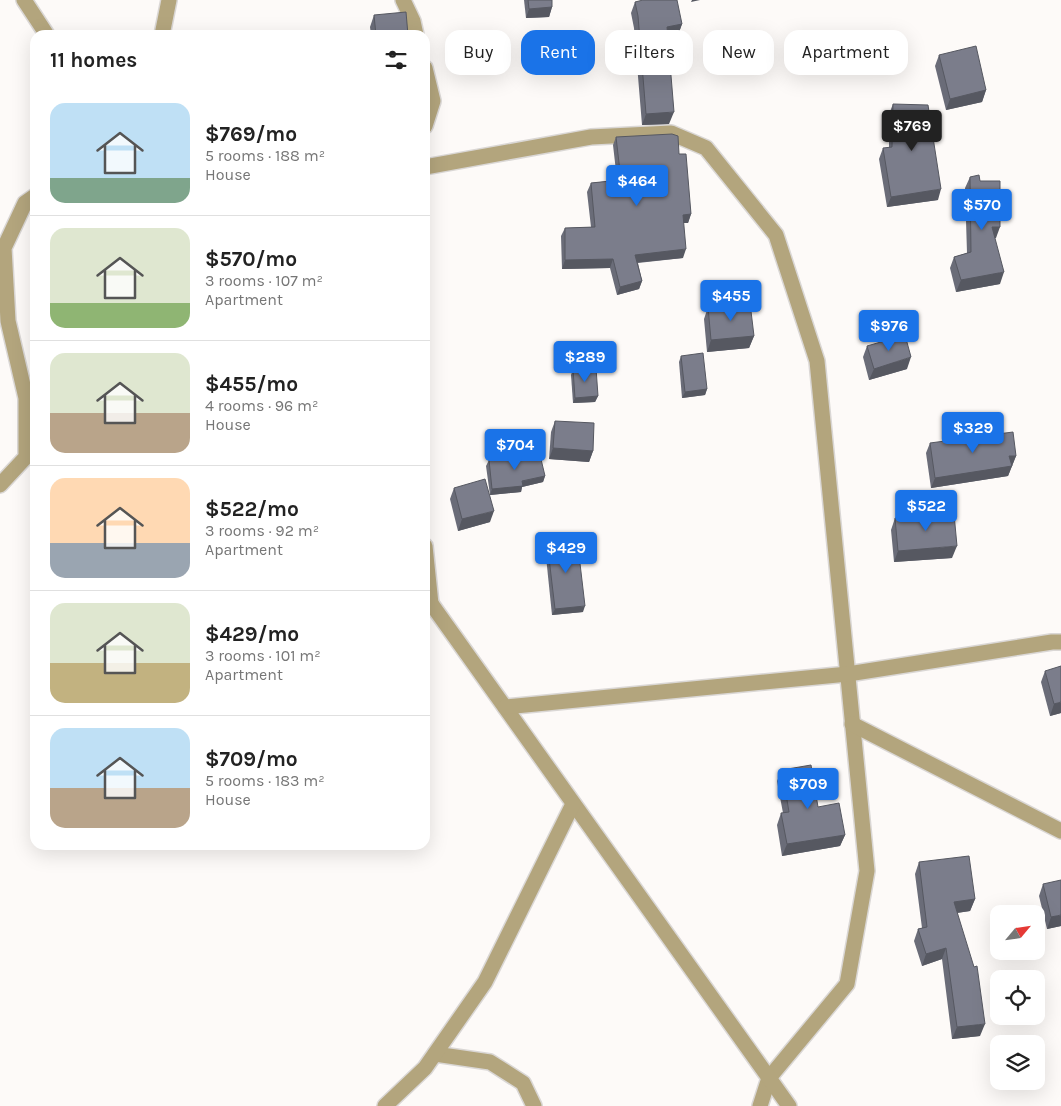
<!DOCTYPE html>
<html lang="en">
<head>
<meta charset="utf-8">
<style>
	:root { --surface:#fff; --page:#f6f6f6; --text:#222; --muted:#767676; --line:#e0e0e0; --accent:#1a73e8 }
	body { margin:0; font-family:Karla,sans-serif; background:var(--page); color:var(--text); height:100vh; display:flex; flex-direction:column; font-size:19px; white-space:nowrap }
	* { box-sizing:border-box; margin:0 }
	p { font-size:16px; color:var(--muted) }
	.icon { flex:none; width:28px; height:28px; fill:none; stroke:currentColor; stroke-width:2; stroke-linecap:round; stroke-linejoin:round }
	.map { position:relative; flex:1; overflow:hidden }
	.drawer { position:absolute; left:30px; top:30px; width:400px; height:820px; display:flex; flex-direction:column; background:var(--surface); border-radius:15px; box-shadow:0 5px 20px #0002 }
	.drawer>* { flex:none }
	.hud { position:absolute; left:445px; top:30px; width:475px; height:45px; display:flex; gap:10px }
	.needle { width:32px; rotate:61deg }
	.buttons { position:absolute; left:990px; top:905px; display:grid; gap:10px }
	.buttons a { display:grid; place-items:center; width:55px; height:55px; border-radius:10px; background:var(--surface); box-shadow:0 5px 20px #0002; font-size:25px }
	.price { position:absolute; translate:-50% -42px; padding:0 11px; border-radius:5px; background:var(--accent); color:#fff; font-size:16px; line-height:32px; filter:drop-shadow(0 1px 2px #0008) }
	.price::after { content:''; position:absolute; left:50%; top:30px; width:15px; height:11px; margin-left:-8px; background:inherit; clip-path:polygon(0 0,100% 0,50% 100%) }
	.price.selected { background:#222; color:#fff }
	ul { padding:0; list-style:none }
	li { display:flex; align-items:center; gap:15px; height:125px; padding:0 20px }
	li+li { border-top:1px solid var(--line) }
	li span { display:grid; place-items:center; flex:none; width:140px; height:100px; border-radius:15px; color:#555 }
	li>.icon { margin-inline-start:auto }
	span .icon { width:60px; height:60px; fill:#fffc; stroke-width:1 }
	li b { font-size:21px }
	h2 { display:flex; justify-content:space-between; align-items:center; height:60px; padding:0 20px; font-size:21px }
	.chip { padding:0 18px; border-radius:15px; background:var(--surface); box-shadow:0 5px 20px #0002; font-size:18px; line-height:45px }
	.chip.selected { background:var(--accent); color:#fff }
	.map>svg:first-child { display:block }
</style>
</head>
<body>
<div class="map">
<svg width="1061" height="1106" viewBox="0 0 1061 1106">
	<rect width="100%" height="100%" fill="#fdfaf8"/>
	<g fill="none" stroke-linecap="round" stroke-linejoin="round">
		<g stroke="#dad7d5" stroke-width="18">
			<g id="street">
				<path d="M24,0L47,35"/>
				<path d="M403,0L413,21L416,35"/>
				<path d="M162,35L169,0"/>
				<path d="M425,68L433,101L425,126"/>
				<path d="M425,167L591,137L671,133L706,148L776,235L817,361L867,871L847,984L769,1078L760,1106"/>
				<path d="M0,485L26,457V398L8,321L4,248L25,203L35,196"/>
				<path d="M425,546L431,604"/>
				<path d="M425,595L789,1106"/>
				<path d="M505,707L848,674L1052,642H1061"/>
				<path d="M852,724L1061,831"/>
				<path d="M435,1054L490,1062L523,1083L534,1106"/>
				<path d="M385,1106L425,1068L485,982L573,804"/>
			</g>
		</g>
		<use href="#street" stroke="#b3a57d" stroke-width="15"/>
	</g>
	<g fill="#6a6c78">
		<path d="M524,0H552V7L549,17L526,18Z"/>
		<path d="M635,2L682,24L678,35L667,38L669,124L642,125L634,28L631,13Z"/>
		<path d="M374,15L408,35H371L370,27Z"/>
		<path d="M939,55L986,90L982,102L946,110L935,66Z"/>
		<path d="M893,104L938,200L887,207L879,159L883,148H889V114Z"/>
		<path d="M616,137L679,154L691,214L688,223H683V258L638,263L642,281L639,289L617,295L610,268L562,269L561,236L565,228L591,227L587,192L591,183L617,180L613,145Z"/>
		<path d="M970,177L996,238H995L1000,284L956,292L950,268L954,257L967,253L965,188Z"/>
		<path d="M708,307L754,336L749,348L707,352L704,319Z"/>
		<path d="M867,346L907,369L869,380L863,357Z"/>
		<path d="M681,356L707,389L705,395L682,398L679,362Z"/>
		<path d="M573,369L598,396L595,402L573,403L571,375Z"/>
		<path d="M555,421L593,451L589,462L549,459L551,432Z"/>
		<path d="M930,443L1016,456L1008,476L931,488L926,453Z"/>
		<path d="M489,460L545,476L543,482L522,487L521,492L490,495L486,466Z"/>
		<path d="M454,488L490,522L458,531L450,499Z"/>
		<path d="M895,518L952,558L894,562L891,530Z"/>
		<path d="M547,541L583,612L552,615L545,547Z"/>
		<path d="M1045,671L1061,713L1050,716L1041,682Z"/>
		<path d="M782,770L818,807L845,835L840,846L782,856L777,825L781,813H783L777,781Z"/>
		<path d="M919,862L975,899L970,911L957,913L980,1036L952,1039L942,959L922,966L914,941L918,929L922,928L915,874Z"/>
		<path d="M1043,884L1061,926L1047,929L1039,896Z"/>
	</g>
	<g fill="#565861">
		<path d="M692,0H700L691,2Z"/>
		<path d="M552,7L549,17L526,18L529,9Z"/>
		<path d="M682,24L678,35L662,39L667,27Z"/>
		<path d="M986,90L982,102L946,110L950,99Z"/>
		<path d="M674,112L669,124L642,125L646,114Z"/>
		<path d="M941,189L938,200L887,207L891,197Z"/>
		<path d="M691,214L688,223H680L683,215Z"/>
		<path d="M992,227H1000L996,238H988Z"/>
		<path d="M686,249L683,258L632,263L635,255Z"/>
		<path d="M613,259L610,268L562,269L565,260Z"/>
		<path d="M1004,272L1000,284L956,292L961,280Z"/>
		<path d="M642,281L639,289L617,295L620,287Z"/>
		<path d="M754,336L749,348L707,352L711,340Z"/>
		<path d="M911,357L907,369L869,380L874,369Z"/>
		<path d="M707,389L705,395L682,398L685,392Z"/>
		<path d="M598,396L595,402L573,403L575,398Z"/>
		<path d="M553,448L593,451L589,462L549,459Z"/>
		<path d="M1009,456H1016L1008,476L931,488L935,478Z"/>
		<path d="M545,476L543,482L522,487L521,492L490,495L492,489Z"/>
		<path d="M494,511L490,522L458,531L462,519Z"/>
		<path d="M957,546L952,558L894,562L898,551Z"/>
		<path d="M585,606L583,612L552,615L555,609Z"/>
		<path d="M1061,702V713L1050,716L1054,704Z"/>
		<path d="M845,835L840,846L782,856L787,844Z"/>
		<path d="M975,899L970,911L949,914L954,902Z"/>
		<path d="M1061,915V926L1047,929L1051,917Z"/>
		<path d="M946,948L942,959L922,966L926,954Z"/>
		<path d="M985,1024L980,1036L952,1039L957,1027Z"/>
	</g>
	<g fill="#7b7d8b" stroke="#565861">
		<path d="M528,0H552V7L529,9Z"/>
		<path d="M643,0H677L682,24L667,27L674,112L646,114L638,16L635,2Z"/>
		<path d="M406,12L408,35H376L374,15Z"/>
		<path d="M976,46L986,90L950,99L939,55Z"/>
		<path d="M893,104L928,105L941,189L891,197L883,148L892,147Z"/>
		<path d="M672,134L678,136L679,154H686L691,214L683,215L686,249L635,255L642,281L620,287L613,259L565,260V228L595,227L591,183L621,180L616,137Z"/>
		<path d="M979,175L980,181H1000V227H992L1004,272L961,280L954,257L971,252L970,177Z"/>
		<path d="M750,303L754,336L711,340L708,307Z"/>
		<path d="M905,335L911,357L874,369L867,346Z"/>
		<path d="M703,353L707,389L685,392L681,356Z"/>
		<path d="M596,368L598,396L575,398L573,369Z"/>
		<path d="M555,421L594,423L593,451L553,448Z"/>
		<path d="M1013,432L1016,456H1009L1012,466L935,478L930,443Z"/>
		<path d="M540,455L545,476L522,481L523,486L492,489L489,460Z"/>
		<path d="M485,479L494,511L462,519L454,488Z"/>
		<path d="M954,514L957,546L898,551L895,518Z"/>
		<path d="M577,538L585,606L555,609L547,541Z"/>
		<path d="M1061,666V702L1054,704L1045,671Z"/>
		<path d="M811,765L818,807L839,803L845,835L787,844L781,813L789,812L782,770Z"/>
		<path d="M969,856L975,899L954,902L974,967L977,966L985,1024L957,1027L946,948L926,954L918,929L927,927L919,862Z"/>
		<path d="M1061,880V915L1051,917L1043,884Z"/>
	</g>
</svg>
<div class="buttons">
<a><svg class="needle" viewBox="-14 -14 28 28"><path d="M0-13l5 13h-10z" fill="#e53935"/><path d="M0 13l5-13h-10z" fill="#767676"/></svg></a>
<a><svg class="icon" aria-label="locate" viewBox="0 0 24 24"><circle cx="12" cy="12" r="6"/><path d="M12 2v4M12 18v4M2 12h4M18 12h4"/></svg></a>
<a><svg class="icon" aria-label="layers" viewBox="0 0 24 24"><path d="M12 4l9 5-9 5-9-5zM3 14l9 5 9-5"/></svg></a>
</div>
<b class="price selected" style="left:912px;top:152px">$769</b>
<b class="price" style="left:637px;top:207px">$464</b>
<b class="price" style="left:982px;top:231px">$570</b>
<b class="price" style="left:731px;top:322px">$455</b>
<b class="price" style="left:889px;top:352px">$976</b>
<b class="price" style="left:585px;top:383px">$289</b>
<b class="price" style="left:973px;top:454px">$329</b>
<b class="price" style="left:515px;top:471px">$704</b>
<b class="price" style="left:926px;top:532px">$522</b>
<b class="price" style="left:566px;top:574px">$429</b>
<b class="price" style="left:808px;top:810px">$709</b>
<div class="hud">
<a class="chip">Buy</a>
<a class="chip selected">Rent</a>
<a class="chip">Filters</a>
<a class="chip">New</a>
<a class="chip">Apartment</a>
</div>
<section class="drawer">
<h2>11 homes<svg class="icon" aria-label="filters" viewBox="0 0 24 24"><path d="M4 7h16M4 17h16"/><circle cx="9" cy="7" r="2"/><circle cx="15" cy="17" r="2"/></svg></h2>
<ul>
<li><span style="background:linear-gradient(#bfe0f5 75%,#7fa58c 0)"><svg class="icon" aria-label="home" viewBox="0 0 24 24"><path d="M3 11l9-7 9 7M6 9v11h12V9"/></svg></span><div><b>$769/mo</b><p>5 rooms · 188 m²</p><p>House</p></div></li>
<li><span style="background:linear-gradient(#dfe7d0 75%,#8fb573 0)"><svg class="icon" aria-label="home" viewBox="0 0 24 24"><path d="M3 11l9-7 9 7M6 9v11h12V9"/></svg></span><div><b>$570/mo</b><p>3 rooms · 107 m²</p><p>Apartment</p></div></li>
<li><span style="background:linear-gradient(#dfe7d0 60%,#b9a48a 0)"><svg class="icon" aria-label="home" viewBox="0 0 24 24"><path d="M3 11l9-7 9 7M6 9v11h12V9"/></svg></span><div><b>$455/mo</b><p>4 rooms · 96 m²</p><p>House</p></div></li>
<li><span style="background:linear-gradient(#ffd9b3 65%,#9aa5b1 0)"><svg class="icon" aria-label="home" viewBox="0 0 24 24"><path d="M3 11l9-7 9 7M6 9v11h12V9"/></svg></span><div><b>$522/mo</b><p>3 rooms · 92 m²</p><p>Apartment</p></div></li>
<li><span style="background:linear-gradient(#dfe7d0 60%,#c2b280 0)"><svg class="icon" aria-label="home" viewBox="0 0 24 24"><path d="M3 11l9-7 9 7M6 9v11h12V9"/></svg></span><div><b>$429/mo</b><p>3 rooms · 101 m²</p><p>Apartment</p></div></li>
<li><span style="background:linear-gradient(#bfe0f5 60%,#b9a48a 0)"><svg class="icon" aria-label="home" viewBox="0 0 24 24"><path d="M3 11l9-7 9 7M6 9v11h12V9"/></svg></span><div><b>$709/mo</b><p>5 rooms · 183 m²</p><p>House</p></div></li>
</ul>
</section>
</div>
</body>
</html>
